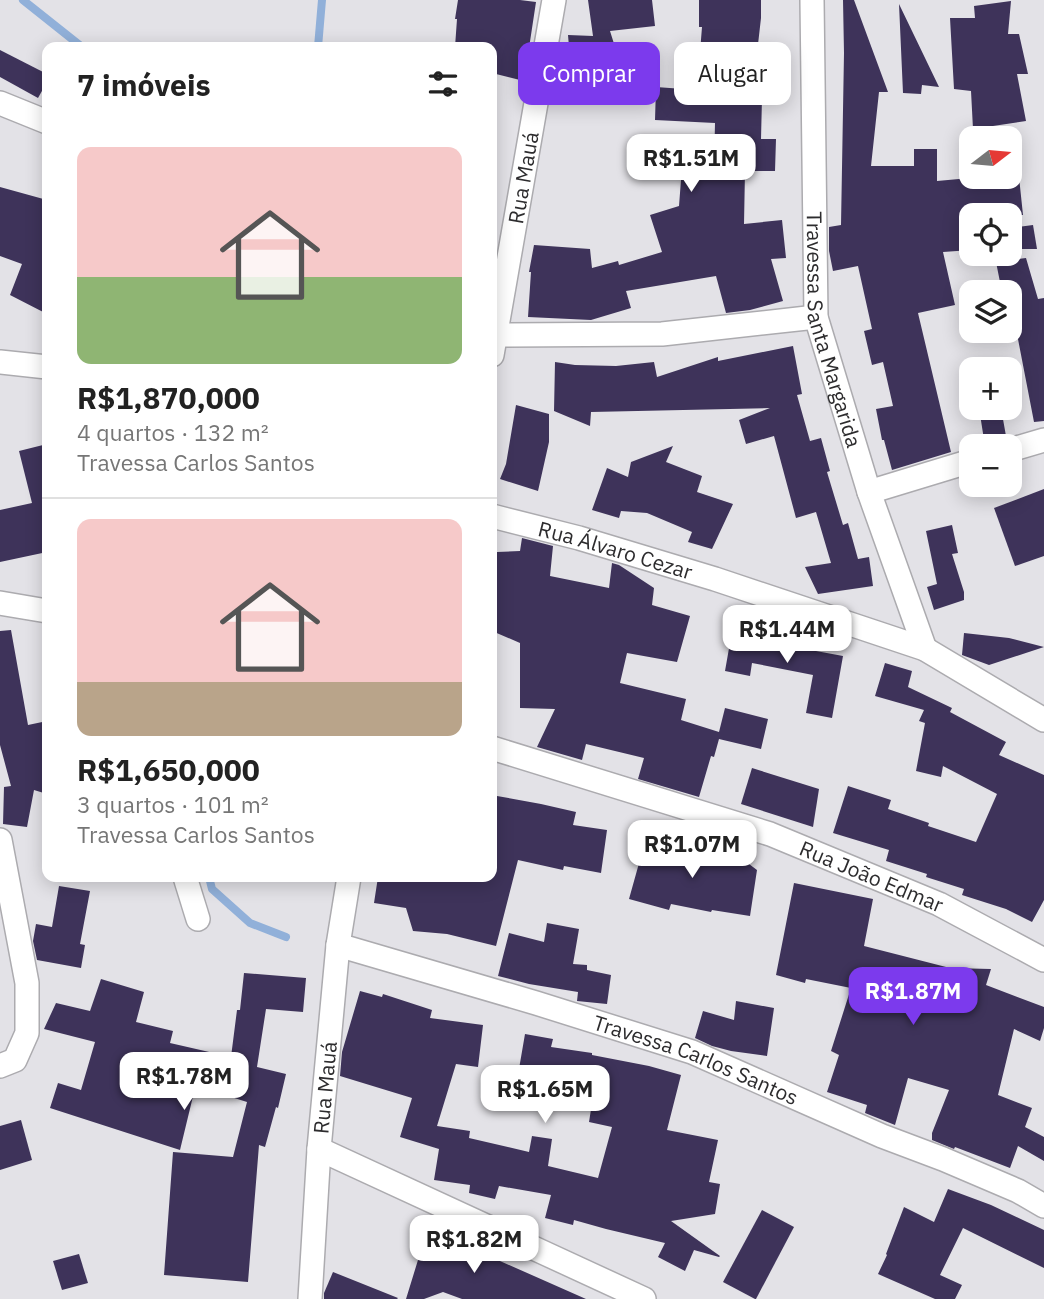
<!DOCTYPE html>
<html lang="pt">
<head>
<meta charset="utf-8">
<style>
	:root { --surface:#fff; --page:#f2f2f2; --text:#222; --muted:#767676; --line:#e0e0e0; --accent:#7c3aed }
	body { margin:0; font-family:"IBM Plex Sans",sans-serif; background:var(--page); color:var(--text); height:100vh; display:flex; flex-direction:column; font-size:26px; white-space:nowrap }
	* { box-sizing:border-box; margin:0 }
	p { font-size:23px; color:var(--muted) }
	.icon { flex:none; width:38px; height:38px; fill:none; stroke:currentColor; stroke-width:2; stroke-linecap:round; stroke-linejoin:round }
	.map { position:relative; flex:1; overflow:hidden }
	.side { position:absolute; left:42px; top:42px; width:455px; height:840px; display:flex; flex-direction:column; background:var(--surface); border-radius:14px; box-shadow:0 4px 18px #0003 }
	.side>* { flex:none }
	.guide { position:absolute; left:518px; top:42px; width:420px; height:63px; display:flex; gap:14px }
	.needle { width:46px; rotate:74deg }
	.controls { position:absolute; left:959px; top:126px; display:grid; gap:14px }
	.controls a { display:grid; place-items:center; width:63px; height:63px; border-radius:14px; background:var(--surface); box-shadow:0 4px 18px #0003; font-size:35px }
	.price { position:absolute; translate:-50% -60px; padding:0 16px; border-radius:14px; background:#fff; color:#222; font-size:23px; line-height:46px; filter:drop-shadow(0 2px 4px #0008) }
	.price::after { content:''; position:absolute; left:50%; top:42px; width:21px; height:16px; margin-left:-10px; background:inherit; clip-path:polygon(0 0,100% 0,50% 100%) }
	.price.on { background:var(--accent); color:#fff }
	ul { padding:0; list-style:none }
	li { display:grid; align-content:center; gap:14px; height:371px; padding:0 35px }
	li+li { border-top:2px solid var(--line) }
	li span { display:grid; place-items:center; height:217px; border-radius:14px; color:#555 }
	li>.icon { margin-inline-start:auto }
	span .icon { width:126px; height:126px; fill:#fffc; stroke-width:1 }
	li b { font-size:30px }
	h2 { display:flex; justify-content:space-between; align-items:center; height:84px; padding:0 35px; font-size:30px }
	.pill { padding:0 24px; border-radius:14px; background:var(--surface); box-shadow:0 4px 18px #0003; font-size:24px; line-height:63px }
	.pill.on { background:var(--accent); color:#fff }
	.map>svg:first-child { display:block }
</style>
</head>
<body>
<div class="map">
<svg width="1044" height="1299" viewBox="0 0 1044 1299">
	<rect width="100%" height="100%" fill="#e3e2e7"/>
	<g fill="none" stroke-linecap="round" stroke-linejoin="round">
		<g stroke="#91b0d9" stroke-width="8">
			<path d="M23,0L82,47"/>
			<path d="M318,47L322,0"/>
			<path d="M209,877L212,889L250,923L286,937"/>
		</g>
	</g>
	<g fill="#3e335a">
		<path d="M458,0H520L536,2L524,81L492,73V47H455L457,19H455Z"/>
		<path d="M588,0H652L655,26L610,31L621,66L593,74L571,70L568,35L593,36Z"/>
		<path d="M699,0H761V18L752,97L762,98L761,139H776L775,171H745L744,224L782,220L786,258L771,259L783,301L750,310L726,313L716,276L626,291L631,308L591,320L528,317L531,272H529L534,245L590,249L592,268L618,261L619,265L662,252L650,215L679,206L682,167L714,169L715,123L655,120L656,87L697,90L702,27H699Z"/>
		<path d="M843,0H854L888,92H879L871,166H914V149H937V181L981,177H1019L1023,215H971V250L943,252L955,305L918,313L951,452L892,470L884,440H882L876,409L893,406L883,362L872,365L864,331L872,329L858,266L833,271L829,251V227L841,225L844,53Z"/>
		<path d="M1011,1L1008,34H1019L1028,74H1017L1026,121L973,129L971,91L954,89L950,18H975L974,6Z"/>
		<path d="M899,4L939,87L922,85L921,94L903,93Z"/>
		<path d="M0,50L47,74V82L38,98L0,77Z"/>
		<path d="M0,187L47,200V314L10,295L22,264L0,256Z"/>
		<path d="M1033,225L1037,249H1010V228Z"/>
		<path d="M1026,258L1038,299L1044,298V421L1034,422L1017,334L1010,337V292H1002L996,262Z"/>
		<path d="M793,346L802,394L797,395L810,441L821,438L830,471L827,472L843,525L848,523L858,559L869,557L873,586L818,594L805,567L831,563L816,512L796,518L774,436L746,444L739,420L770,408L591,412L590,426L554,411L555,362L575,365L616,366L654,362L657,377L718,357V361Z"/>
		<path d="M516,405L549,414V442L538,491L500,479L506,464Z"/>
		<path d="M979,408H1001L1006,436L1000,440L997,446H985Z"/>
		<path d="M47,444V552L0,562V510L32,503L19,451Z"/>
		<path d="M673,446L666,462L702,476L697,492L733,504L712,549L688,542L692,532L647,513L621,511L619,518L592,510L607,468L628,477L631,462Z"/>
		<path d="M1044,489V556L1015,566L994,508Z"/>
		<path d="M952,525L958,553L952,554L964,592V600L934,610L927,587L937,584L926,531Z"/>
		<path d="M522,538L553,546L550,576L609,588L612,563L619,565L654,588L652,605L690,616L677,662L627,653L620,683L686,699L681,720L719,732L725,708L768,719L761,749L719,739L714,757L711,756L699,797L638,779L644,758L586,744L582,760L537,747L555,709L520,708V643L492,631V571L497,552L520,551Z"/>
		<path d="M734,620L759,624L756,640L843,656L832,718L806,713L813,675L752,663L750,676L725,671Z"/>
		<path d="M11,630L28,725L47,721V794L34,790L27,827L3,824L4,787L11,786L0,745V631Z"/>
		<path d="M964,633L1009,638L1044,647L989,665L962,655Z"/>
		<path d="M885,663L912,671L908,687L952,708L950,712L1006,742L999,755L1044,775V900L1032,922L1006,909L962,895L964,889L926,877L927,874L886,861L889,850L833,833L848,786L891,800L888,809L929,823L928,826L976,842L997,794L943,766L941,777L916,771L925,723L919,721L924,710L875,696Z"/>
		<path d="M752,768L819,789L813,827L741,804Z"/>
		<path d="M497,796L541,804L576,812L573,825L607,830L601,873L564,866L563,870L518,860L496,946L447,934L413,931L406,908L374,903L378,877H492V829Z"/>
		<path d="M648,831L677,839L673,852L728,863L729,858L745,861L757,870L750,916L712,910L711,912L671,904L669,910L629,899Z"/>
		<path d="M794,883L873,899L864,946L950,968L991,969L986,985L1044,1007V1028L1040,1041L1014,1029L998,1095L1032,1108L1025,1127L1044,1137V1161L1018,1146L1010,1168L955,1147L954,1149L932,1140V1133L949,1090L908,1078L895,1125L865,1113L867,1105L827,1092L839,1055L831,1051L851,988L806,979L805,983L776,975Z"/>
		<path d="M59,886L90,891L80,944L85,945L81,968L37,960L33,941L36,924L52,927Z"/>
		<path d="M547,923L579,929L573,964L587,965V970L611,975L607,1004L577,1001L578,992L529,984L498,976L509,933L544,942Z"/>
		<path d="M244,973L306,978L303,1012L266,1009L257,1067L286,1074L278,1108L276,1107L265,1147L259,1145L248,1282L164,1275L173,1152L233,1157L247,1102L228,1096L195,1088L180,1150L50,1108L58,1083L81,1090L95,1042L44,1029L56,1003L90,1011L101,979L144,992L136,1022L173,1031L170,1043L231,1057L237,1010H240Z"/>
		<path d="M360,991L382,997L383,994L432,1010L430,1018L483,1025L478,1067L456,1064L437,1126L470,1131L469,1138L529,1152L532,1136L552,1139L548,1166L598,1178L612,1127L589,1122L593,1097L544,1090L542,1103L514,1098L525,1034L553,1039L551,1047L592,1053V1055L649,1066L681,1075L667,1130L718,1140L709,1182L720,1184L715,1214L671,1221L720,1256L719,1257L694,1250L685,1271L658,1257L665,1243L606,1229L574,1220L573,1225L545,1218L551,1195L499,1186L495,1199L469,1193L470,1185L434,1180L439,1149L400,1137L412,1098L340,1076L342,1052Z"/>
		<path d="M736,1001L774,1008L767,1056L731,1051L712,1046L695,1038L703,1011L734,1020Z"/>
		<path d="M21,1120L32,1160L0,1170V1126Z"/>
		<path d="M948,1189L991,1205L1044,1230V1268L963,1228L940,1275L962,1285L955,1299H935L878,1274L887,1255L886,1254L904,1207L934,1222Z"/>
		<path d="M762,1210L794,1227L756,1299H755L723,1282Z"/>
		<path d="M426,1234L454,1235L452,1240L482,1251V1253L586,1299H462L443,1292L424,1299H406Z"/>
		<path d="M79,1254L88,1283L62,1290L53,1261Z"/>
		<path d="M333,1272L398,1298L397,1299H324V1293Z"/>
	</g>
	<g fill="none" stroke-linecap="round" stroke-linejoin="round">
		<g stroke="#acabaf" stroke-width="26">
			<g id="minor">
				<path id="s1" d="M812,0L816,317L869,492L925,649"/>
				<path d="M0,103L47,122"/>
				<path d="M496,335L662,334L816,317"/>
				<path id="s2" d="M492,355L554,0"/>
				<path d="M0,362L47,367"/>
				<path d="M1010,450L1044,440"/>
				<path d="M869,492L971,461"/>
				<path id="s3" d="M492,516L579,538L715,579L925,649L1044,720"/>
				<path d="M0,603L47,611"/>
				<path id="s4" d="M492,748L770,834L939,904L1044,960"/>
				<path d="M0,840L27,983V1033L15,1060L0,1066"/>
				<path d="M185,877L198,919"/>
				<path id="s5" d="M338,945L536,1003L692,1052L882,1136L943,1159L1018,1191L1044,1206"/>
				<path d="M319,1149L644,1299"/>
				<path id="s6" d="M310,1299L319,1149L338,945L349,877"/>
			</g>
		</g>
		<use href="#minor" stroke="#fff" stroke-width="23"/>
	</g>
	<g text-anchor="middle" dominant-baseline="central" stroke-width="7" stroke-linejoin="round" paint-order="stroke">
		<g font-size="21" fill="#2d2c2e" stroke="#e3e2e7">
			<text stroke="none"><textPath href="#s2" startOffset="180">Rua Mauá</textPath></text>
			<text stroke="none"><textPath href="#s1" startOffset="332">Travessa Santa Margarida</textPath></text>
			<text stroke="none"><textPath href="#s3" startOffset="128">Rua Álvaro Cezar</textPath></text>
			<text stroke="none"><textPath href="#s4" startOffset="401">Rua João Edmar</textPath></text>
			<text stroke="none"><textPath href="#s5" startOffset="376">Travessa Carlos Santos</textPath></text>
			<text stroke="none"><textPath href="#s6" startOffset="212">Rua Mauá</textPath></text>
		</g>
	</g>
</svg>
<div class="controls">
<a><svg class="needle" viewBox="-14 -14 28 28"><path d="M0-13l5 13h-10z" fill="#e53935"/><path d="M0 13l5-13h-10z" fill="#767676"/></svg></a>
<a><svg class="icon" aria-label="locate" viewBox="0 0 24 24"><circle cx="12" cy="12" r="6"/><path d="M12 2v4M12 18v4M2 12h4M18 12h4"/></svg></a>
<a><svg class="icon" aria-label="layers" viewBox="0 0 24 24"><path d="M12 4l9 5-9 5-9-5zM3 14l9 5 9-5"/></svg></a>
<a>+</a>
<a>−</a>
</div>
<b class="price" style="left:691px;top:194px">R$1.51M</b>
<b class="price" style="left:787px;top:665px">R$1.44M</b>
<b class="price" style="left:692px;top:880px">R$1.07M</b>
<b class="price on" style="left:913px;top:1027px">R$1.87M</b>
<b class="price" style="left:184px;top:1112px">R$1.78M</b>
<b class="price" style="left:545px;top:1125px">R$1.65M</b>
<b class="price" style="left:474px;top:1275px">R$1.82M</b>
<div class="guide">
<a class="pill on">Comprar</a>
<a class="pill">Alugar</a>
</div>
<section class="side">
<h2>7 imóveis<svg class="icon" aria-label="filters" viewBox="0 0 24 24"><path d="M4 7h16M4 17h16"/><circle cx="9" cy="7" r="2"/><circle cx="15" cy="17" r="2"/></svg></h2>
<ul>
<li><span style="background:linear-gradient(#f6c9c9 60%,#8fb573 0)"><svg class="icon" aria-label="home" viewBox="0 0 24 24"><path d="M3 11l9-7 9 7M6 9v11h12V9"/></svg></span><div><b>R$1,870,000</b><p>4 quartos · 132 m²</p><p>Travessa Carlos Santos</p></div></li>
<li><span style="background:linear-gradient(#f6c9c9 75%,#b9a48a 0)"><svg class="icon" aria-label="home" viewBox="0 0 24 24"><path d="M3 11l9-7 9 7M6 9v11h12V9"/></svg></span><div><b>R$1,650,000</b><p>3 quartos · 101 m²</p><p>Travessa Carlos Santos</p></div></li>
</ul>
</section>
</div>
</body>
</html>
